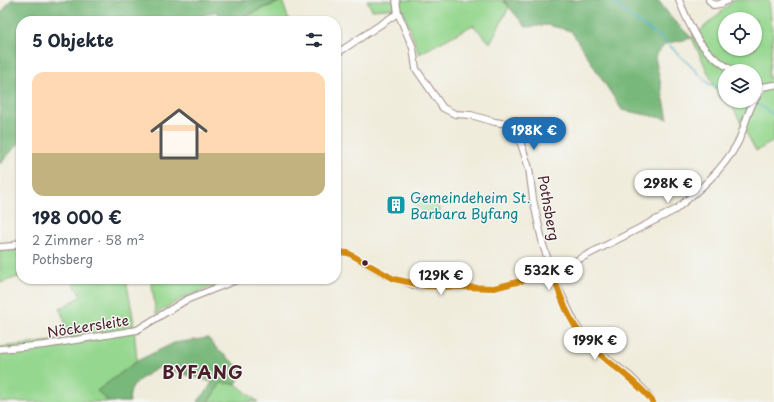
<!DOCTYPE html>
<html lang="de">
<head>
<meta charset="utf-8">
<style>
	:root { --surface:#fff; --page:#f6f6f7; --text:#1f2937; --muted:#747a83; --line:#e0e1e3; --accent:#1f6fb2 }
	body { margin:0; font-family:"Playpen Sans",sans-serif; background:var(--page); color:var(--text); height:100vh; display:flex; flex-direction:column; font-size:15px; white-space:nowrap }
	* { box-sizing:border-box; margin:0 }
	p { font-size:13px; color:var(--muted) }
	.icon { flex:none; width:22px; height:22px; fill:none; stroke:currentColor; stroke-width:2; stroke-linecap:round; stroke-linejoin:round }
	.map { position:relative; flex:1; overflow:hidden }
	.side { position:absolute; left:16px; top:16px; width:325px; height:268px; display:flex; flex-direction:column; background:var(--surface); border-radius:16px; box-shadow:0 1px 3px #0004 }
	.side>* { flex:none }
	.controls { position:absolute; left:718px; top:12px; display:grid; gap:8px }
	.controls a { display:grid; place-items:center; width:44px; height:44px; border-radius:50%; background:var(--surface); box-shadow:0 1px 3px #0004; font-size:20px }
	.price { position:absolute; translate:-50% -34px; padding:0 9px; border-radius:14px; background:#fff; color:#222; font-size:13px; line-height:26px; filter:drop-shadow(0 1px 2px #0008) }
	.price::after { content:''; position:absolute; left:50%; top:24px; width:12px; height:9px; margin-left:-6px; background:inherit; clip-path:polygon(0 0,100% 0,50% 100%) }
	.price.active { background:var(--accent); color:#fff }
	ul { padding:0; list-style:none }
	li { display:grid; align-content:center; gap:8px; height:212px; padding:0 16px }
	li+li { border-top:1px solid var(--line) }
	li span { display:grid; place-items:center; height:124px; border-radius:12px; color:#555 }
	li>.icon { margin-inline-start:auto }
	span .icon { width:72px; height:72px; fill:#fffc; stroke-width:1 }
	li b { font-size:17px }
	h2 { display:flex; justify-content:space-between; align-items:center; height:48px; padding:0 16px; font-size:17px }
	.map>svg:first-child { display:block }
</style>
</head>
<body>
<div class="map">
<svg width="774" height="402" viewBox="0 0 774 402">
	<rect width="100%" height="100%" fill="#f6f6f2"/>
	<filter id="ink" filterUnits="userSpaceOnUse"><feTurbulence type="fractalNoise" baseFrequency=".025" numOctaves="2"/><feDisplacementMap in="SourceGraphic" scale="8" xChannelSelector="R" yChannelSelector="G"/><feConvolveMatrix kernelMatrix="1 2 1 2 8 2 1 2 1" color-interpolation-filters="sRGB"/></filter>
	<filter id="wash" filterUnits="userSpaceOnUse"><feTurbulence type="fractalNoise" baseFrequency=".012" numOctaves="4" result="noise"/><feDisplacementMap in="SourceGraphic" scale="16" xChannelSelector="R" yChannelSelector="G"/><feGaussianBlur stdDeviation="0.9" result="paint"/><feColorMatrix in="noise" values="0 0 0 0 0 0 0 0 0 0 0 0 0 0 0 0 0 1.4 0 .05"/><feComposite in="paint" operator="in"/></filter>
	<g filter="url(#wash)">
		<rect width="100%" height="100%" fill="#efecdb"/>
		<g fill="#95d78f" stroke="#707b5d" fill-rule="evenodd">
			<path d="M282,0L289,21H234L282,1Z"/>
			<path d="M367,0H503L509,7L490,43L473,25L419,54L402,8L372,10Z"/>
			<path d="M734,0H769L773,36L768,78L774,77V141L756,151L733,108L719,97L692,38ZM725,19H755V49H725ZM725,71H755V101H725Z"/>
			<path d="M422,194L441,210L433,220L414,204Z"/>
			<path d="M21,244V276L0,283V250L14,249Z"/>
			<path d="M71,279H126L133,317L137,361L97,391L109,402H0V347L71,339L60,309L81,296Z"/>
			<path d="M151,279H233L183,298L156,314Z"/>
			<path d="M221,383L236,384L258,402H208Z"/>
		</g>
		<g fill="#78b87a" stroke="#616c52">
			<path d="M11,0H282L233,21H222L217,11L186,21H21V141L0,164V15Z"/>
			<path d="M503,0H658L673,20L692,38L665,44L655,57L668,119L622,110L571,31L548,25L526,27Z"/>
			<path d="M208,338L218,350L244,371L236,384L221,383L208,402H197L207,391L212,382L159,367C147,375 126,384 130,402H109L97,391L137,361L174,343Z"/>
		</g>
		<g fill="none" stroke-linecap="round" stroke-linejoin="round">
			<g stroke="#4eb1cd" stroke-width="1.5">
				<path d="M611,0L636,21L662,38L709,84L725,90"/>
				<path d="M758,104L774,115"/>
			</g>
		</g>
	</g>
	<g filter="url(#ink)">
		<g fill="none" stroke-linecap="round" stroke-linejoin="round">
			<g stroke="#9c8683" stroke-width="8">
				<g id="minor">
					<path d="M396,0L398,13L413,48L416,69L443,108L455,114L471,115L495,122L508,124L517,132L529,168L533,199L543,245L556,283L575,323L588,344L631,377L646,392L653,402"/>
					<path d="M679,0C693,34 700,52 734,71"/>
					<path d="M709,0L713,5L720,4L728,0"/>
					<path d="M336,54L398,13"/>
					<path d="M755,83L762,87"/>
					<path d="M762,87L774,85"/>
					<path d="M755,100L762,87"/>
					<path d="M0,247L13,246L21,241"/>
					<path d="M336,252L348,253L385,275L413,285L494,288L552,273L675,210C698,191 722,171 737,144C744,131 746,115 754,101"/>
					<path d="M0,349L45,345L137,330L186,300L239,279"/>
				</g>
			</g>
			<use href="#minor" stroke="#fff" stroke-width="6"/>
			<g stroke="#f6f6f2" stroke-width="9">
				<g id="bus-1">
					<path d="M336,252L348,253L394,279L426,286L494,288L552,273"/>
					<path d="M552,273C560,295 568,319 583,337C603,362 633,376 653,402"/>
				</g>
			</g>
			<use href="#bus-1" stroke="#d48b09" stroke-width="6"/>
		</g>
	</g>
	<defs>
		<g id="building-square" transform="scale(1)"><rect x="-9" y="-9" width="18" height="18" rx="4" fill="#0f9aa8" stroke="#f6f6f2"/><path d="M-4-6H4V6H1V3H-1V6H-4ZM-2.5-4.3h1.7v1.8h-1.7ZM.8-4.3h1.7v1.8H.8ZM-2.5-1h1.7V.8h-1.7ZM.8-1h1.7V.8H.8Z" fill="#fff"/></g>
	</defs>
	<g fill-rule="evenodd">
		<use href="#building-square" x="396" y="205"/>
	</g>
	<circle fill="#4a1f2b" stroke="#f6f6f2" stroke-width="1.5" cx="365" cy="263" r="3.5"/>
	<g text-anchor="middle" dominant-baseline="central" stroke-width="3" stroke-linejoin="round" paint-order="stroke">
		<g font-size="14" fill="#0d838f" stroke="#f6f6f2" text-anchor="start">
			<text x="410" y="197">Gemeindeheim St.<tspan x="410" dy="16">Barbara Byfang</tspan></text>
		</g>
		<g font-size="14" fill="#4a1f2b" stroke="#f6f6f2">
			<text transform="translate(549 208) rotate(80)">Pothsberg</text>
			<text transform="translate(88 326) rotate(-9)">Nöckersleite</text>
		</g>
		<g font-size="18" font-weight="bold" letter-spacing="1" fill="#4a1f2b" stroke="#f6f6f2">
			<text x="203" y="371">BYFANG</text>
		</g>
	</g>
</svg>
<div class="controls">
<a><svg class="icon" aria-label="locate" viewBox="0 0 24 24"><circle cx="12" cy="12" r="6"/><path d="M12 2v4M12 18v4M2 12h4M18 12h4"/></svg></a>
<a><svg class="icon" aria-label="layers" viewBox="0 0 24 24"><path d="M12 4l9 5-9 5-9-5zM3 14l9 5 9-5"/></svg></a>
</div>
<b class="price active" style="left:534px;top:151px">198K €</b>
<b class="price" style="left:668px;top:204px">298K €</b>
<b class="price" style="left:549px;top:291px">532K €</b>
<b class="price" style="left:441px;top:296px">129K €</b>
<b class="price" style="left:595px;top:361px">199K €</b>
<section class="side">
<h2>5 Objekte<svg class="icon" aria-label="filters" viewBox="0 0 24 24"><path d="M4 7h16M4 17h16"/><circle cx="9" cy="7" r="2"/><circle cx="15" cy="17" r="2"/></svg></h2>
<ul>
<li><span style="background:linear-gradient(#ffd9b3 65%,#c2b280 0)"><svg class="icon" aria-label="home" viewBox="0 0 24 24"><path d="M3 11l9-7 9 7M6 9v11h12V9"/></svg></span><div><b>198 000 €</b><p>2 Zimmer · 58 m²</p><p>Pothsberg</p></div></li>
</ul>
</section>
</div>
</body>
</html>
